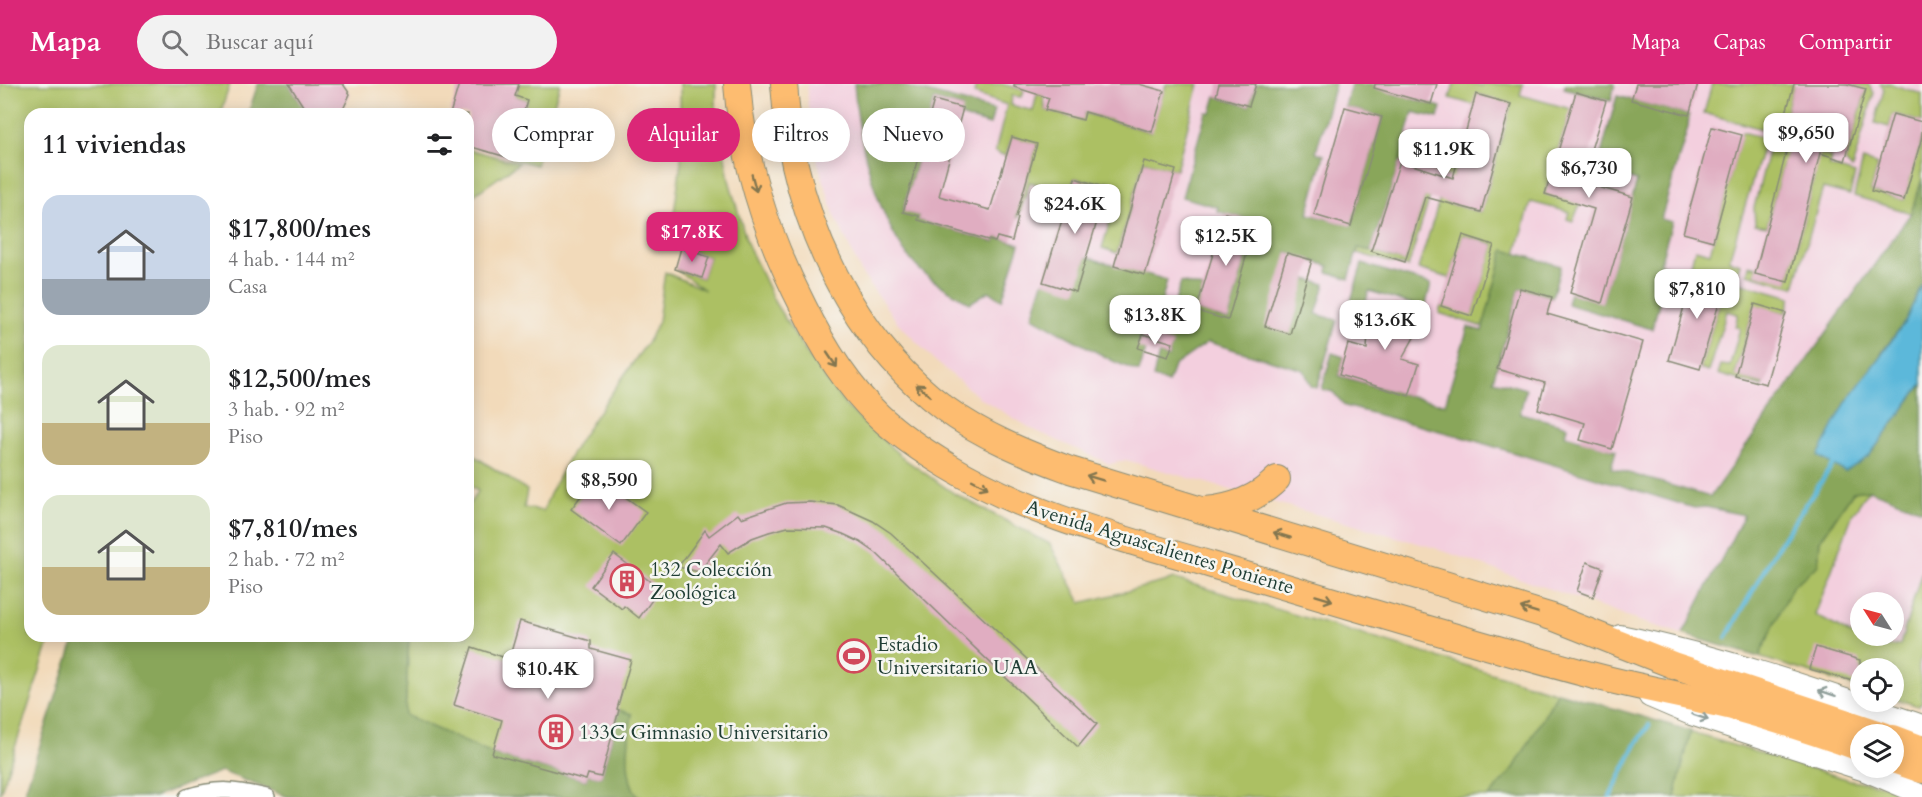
<!DOCTYPE html>
<html lang="es">
<head>
<meta charset="utf-8">
<style>
	:root { --surface:#fff; --page:#f2f2f2; --text:#202124; --muted:#757577; --accent:#db2777 }
	body { margin:0; font-family:Cardo,serif; background:var(--page); color:var(--text); height:100vh; display:flex; flex-direction:column; font-size:22px; white-space:nowrap }
	* { box-sizing:border-box; margin:0 }
	p { font-size:20px; color:var(--muted) }
	.icon { flex:none; width:33px; height:33px; fill:none; stroke:currentColor; stroke-width:2; stroke-linecap:round; stroke-linejoin:round }
	.map { position:relative; flex:1; overflow:hidden }
	.sheet { position:absolute; left:24px; top:24px; width:450px; height:534px; display:flex; flex-direction:column; background:var(--surface); border-radius:18px; box-shadow:0 3px 15px #0003 }
	.sheet>* { flex:none }
	.banner { position:absolute; left:492px; top:24px; width:570px; height:54px; display:flex; gap:12px }
	.needle { width:39px; rotate:306deg }
	.controls { position:absolute; left:1850px; top:508px; display:grid; gap:12px }
	.controls a { display:grid; place-items:center; width:54px; height:54px; border-radius:50%; background:var(--surface); box-shadow:0 3px 15px #0003; font-size:30px }
	.price { position:absolute; translate:-50% -51px; padding:0 14px; border-radius:12px; background:#fff; color:#222; font-size:20px; line-height:39px; filter:drop-shadow(0 2px 3px #0008) }
	.price::after { content:''; position:absolute; left:50%; top:36px; width:18px; height:14px; margin-left:-9px; background:inherit; clip-path:polygon(0 0,100% 0,50% 100%) }
	.price.selected { background:var(--accent); color:#fff }
	ul { padding:0; list-style:none }
	li { display:flex; align-items:center; gap:18px; height:150px; padding:0 18px }
	li span { display:grid; place-items:center; flex:none; width:168px; height:120px; border-radius:18px; color:#555 }
	li>.icon { margin-inline-start:auto }
	span .icon { width:72px; height:72px; fill:#fffc; stroke-width:1 }
	li b { font-size:26px }
	h2 { display:flex; justify-content:space-between; align-items:center; height:72px; padding:0 18px; font-size:26px }
	.tag { padding:0 21px; border-radius:27px; background:var(--surface); box-shadow:0 3px 15px #0003; font-size:21px; line-height:54px }
	.tag.selected { background:var(--accent); color:#fff }
	header { display:flex; align-items:center; gap:36px; box-sizing:border-box; height:84px; padding:0 30px; background:var(--accent); color:#fff }
	header strong { font-size:28px }
	nav { display:flex; gap:33px; margin-inline-start:auto; font-size:21px }
	.search { width:420px; height:54px; background:var(--page); display:flex; align-items:center; gap:15px; box-sizing:border-box; padding:0 21px; border-radius:33px; color:var(--muted); font-size:22px }
	.map>svg:first-child { display:block }
</style>
</head>
<body>
<header>
<strong>Mapa</strong>
<div class="search"><svg class="icon" aria-label="search" viewBox="0 0 24 24"><circle cx="10" cy="10" r="6"/><path d="M15 15l6 6"/></svg>Buscar aquí</div>
<nav><a>Mapa</a><a>Capas</a><a>Compartir</a></nav>
</header>
<div class="map">
<svg width="1922" height="713" viewBox="0 0 1922 713">
	<rect width="100%" height="100%" fill="#f6f6f2"/>
	<filter id="ink" filterUnits="userSpaceOnUse"><feTurbulence type="fractalNoise" baseFrequency=".0167" numOctaves="2"/><feDisplacementMap in="SourceGraphic" scale="12" xChannelSelector="R" yChannelSelector="G"/><feConvolveMatrix kernelMatrix="1 2 1 2 8 2 1 2 1" color-interpolation-filters="sRGB"/></filter>
	<filter id="wash" filterUnits="userSpaceOnUse"><feTurbulence type="fractalNoise" baseFrequency=".008" numOctaves="4" result="noise"/><feDisplacementMap in="SourceGraphic" scale="24" xChannelSelector="R" yChannelSelector="G"/><feGaussianBlur stdDeviation="1.35" result="paint"/><feColorMatrix in="noise" values="0 0 0 0 0 0 0 0 0 0 0 0 0 0 0 0 0 1.4 0 .05"/><feComposite in="paint" operator="in"/></filter>
	<g filter="url(#wash)">
		<rect width="100%" height="100%" fill="#f2daba"/>
		<path fill="#f3cfde" fill-rule="evenodd" d="M807,0H1922V623L1893,614V585H1860V604L1639,537L1435,464L1126,376L1110,380L1032,345L980,314L934,276L898,239L862,190L834,130L818,79L808,22ZM1860,519H1893V552H1860Z"/>
		<g fill="#acc064" stroke="#667e4c" stroke-width="1.5">
			<path d="M0,0H230L220,30H30V552H51L0,710Z"/>
			<path d="M519,0H560L536,81L510,74L527,16L515,12Z"/>
			<path d="M680,0H716V22L729,96L747,159L775,219L809,273L846,322L903,374L955,410L1050,460L1081,519L1175,495L1850,696L1894,703L1914,713H391L418,638L405,631L409,552H468V422L478,407L468,401V368L527,406L524,424L543,427C566,367 612,310 649,256L658,237L665,188L705,206L675,185L702,194L709,173L670,159L681,78Z"/>
			<path d="M976,0H1002L1024,6L1022,13L1012,12L1011,21L1033,27L1037,10L1044,12L1045,26L1082,36L1085,29L1151,48L1166,0H1199L1176,86L1144,77L1117,169L1102,164L1119,107L1075,94L1070,111L1030,98L1018,134L1016,133L1037,60L1012,53L1006,72L995,68L1007,21L974,10Z"/>
			<path d="M1454,0H1476L1482,2L1483,0H1523L1520,11L1571,25L1545,110L1580,120L1573,137L1567,135L1569,128L1531,118L1516,170L1504,167L1483,243L1439,229L1441,222L1472,231L1494,160L1463,151L1450,194L1418,185L1447,92L1437,90L1408,183L1357,169L1358,163L1405,178L1433,88L1400,77L1404,61L1458,77L1446,119L1481,128L1511,20L1477,10L1474,21L1450,14Z"/>
			<path d="M1712,0H1794L1778,58L1831,73L1829,82L1855,90L1850,111L1823,104L1794,203L1747,190L1749,181L1757,183L1755,190L1788,197L1815,89L1783,81L1767,142L1755,140L1754,124L1773,48L1704,29Z"/>
			<path d="M1847,0H1868L1874,9L1852,85L1845,77L1866,6Z"/>
			<path d="M1880,0H1891L1922,10V38L1893,30L1889,43L1875,39L1884,5Z"/>
			<path d="M1742,48L1765,54L1729,176L1740,180L1735,197L1791,213L1786,229L1755,221L1735,291L1764,300L1763,303L1718,290L1721,281L1730,282L1740,244L1735,243L1738,230L1727,227L1708,288L1700,285L1726,196L1690,185L1695,165L1710,169Z"/>
			<path d="M1922,53V95L1911,129L1854,112L1863,76L1878,81L1871,107L1904,116Z"/>
			<path d="M468,65L519,79L468,115Z"/>
			<path d="M1869,406L1853,429L1815,531L1867,559L1882,564L1900,561L1922,487V571C1916,585 1920,588 1922,602C1922,607 1922,613 1922,618L1918,622L1893,614V585H1860V604L1759,573L1792,502L1818,481L1820,457L1853,408Z"/>
		</g>
		<g fill="#89a65a" stroke="#547247" stroke-width="1.5">
			<path d="M258,0H289L308,30H248Z"/>
			<path d="M854,0H896L994,26L990,41L960,32L962,23L934,16L903,127L919,132L918,136L995,158L997,153L1020,160L1002,216L989,207L970,219C952,208 931,197 916,182C877,139 858,56 854,0Z"/>
			<path d="M1256,0H1335L1316,68L1324,71L1308,130L1351,141L1382,33L1345,23L1351,0H1394L1392,9L1441,23L1438,34L1413,28L1400,77L1371,167L1358,164L1349,195L1328,188L1329,182L1287,169L1306,195L1325,200L1316,230L1337,236L1317,304L1311,302L1304,286L1208,258L1174,282L1168,299L1153,293L1159,270L1168,273L1172,260L1163,256L1181,198L1203,204L1197,227L1228,236L1256,138L1217,127L1218,123L1182,113L1206,28L1211,29L1216,12L1249,22Z"/>
			<path d="M1566,0H1615L1611,17L1564,4Z"/>
			<path d="M1617,12L1689,31L1688,43L1661,135L1672,138L1660,180L1669,183L1652,245L1567,220L1570,209L1602,218L1637,97L1597,85Z"/>
			<path d="M1922,95V200L1905,238L1881,269L1869,372L1922,300V426L1869,406L1853,408L1820,456L1818,481L1792,503L1759,573L1683,550L1744,431L1706,423L1694,424L1466,354L1345,322L1333,308L1322,305L1332,269L1344,273L1339,292L1409,312L1445,320L1468,243L1482,247L1504,166L1561,182L1552,213L1520,204L1493,296L1526,305L1520,329L1567,342L1565,351L1616,366L1611,384L1710,413L1911,129Z"/>
			<path d="M1086,173L1167,196L1153,253L1143,250L1139,263L1146,266L1139,288L1113,277L1032,233L1043,198Z"/>
			<path d="M1362,180L1431,200L1425,224L1369,207L1360,237L1346,233Z"/>
			<path d="M76,552H409L405,631L492,670L586,696L588,690L601,693L619,626L632,630C629,656 622,690 638,713H288L221,687L154,713H23Z"/>
			<path d="M1558,608L1691,647L1675,713H1489L1514,684Z"/>
		</g>
		<path fill="#5cb8da" stroke="#3e7a87" stroke-width="1.5" d="M1922,200V300L1869,372L1845,388L1818,372L1845,320L1905,238Z"/>
		<g fill="none" stroke-linecap="round" stroke-linejoin="round">
			<g stroke="#5cb8da" stroke-width="4.5">
				<path d="M1726,554L1778,462L1835,377"/>
				<path d="M1610,713L1636,660L1649,641"/>
			</g>
		</g>
		<g id="blocks">
			<g fill="#e0adc1">
				<path d="M289,0H343L350,10L341,30H308Z"/>
				<path d="M459,0H519L515,12L527,16L510,74L468,62V30H450Z"/>
				<path d="M1014,0H1139L1164,7L1152,48L1085,28L1083,36L1045,26L1049,14L1014,3Z"/>
				<path d="M1219,0H1256L1249,22L1216,12Z"/>
				<path d="M1375,0H1437L1431,20L1374,4Z"/>
				<path d="M1636,0H1698L1689,31L1631,16Z"/>
				<path d="M1794,0H1847L1866,5L1845,77L1820,69L1788,198L1755,190L1788,61L1778,58Z"/>
				<path d="M1576,8L1606,17L1581,98L1633,113L1602,219L1570,209L1594,125L1545,110Z"/>
				<path d="M1476,10L1511,20L1481,128L1425,113L1405,178L1371,167L1400,77L1453,94Z"/>
				<path d="M934,16L963,24L939,112L990,126L1012,53L1037,60L1016,133L1018,134L1012,157L997,153L995,158L918,136L919,132L903,128Z"/>
				<path d="M1345,23L1382,33L1351,142L1314,131Z"/>
				<path d="M1893,30L1922,38V53L1904,116L1871,107Z"/>
				<path d="M1712,43L1742,51L1713,157L1683,149Z"/>
				<path d="M1144,77L1176,86L1145,191L1114,182Z"/>
				<path d="M1075,94L1107,104L1076,208L1043,198Z"/>
				<path d="M1225,129L1256,138L1228,236L1196,227Z"/>
				<path d="M1463,151L1494,161L1472,232L1441,222Z"/>
				<path d="M681,164L709,173L702,194L675,185Z"/>
				<path d="M1287,169L1312,176L1290,250L1265,242Z"/>
				<path d="M1694,187L1726,195L1700,285L1669,276Z"/>
				<path d="M1520,204L1552,213L1547,230L1643,258L1612,365L1580,356L1585,339L1538,325L1545,299L1497,285Z"/>
				<path d="M1377,219L1397,220L1418,230L1417,248L1402,275L1419,280L1409,312L1339,291L1348,260L1367,265L1369,235Z"/>
				<path d="M1755,220L1786,229L1766,300L1735,292Z"/>
				<path d="M1143,250L1173,259L1168,273L1138,264Z"/>
				<path d="M595,393L612,405L613,404L646,428L621,462L571,425Z"/>
				<path d="M810,418L838,421L873,437L891,449L1097,640L1078,663L876,469L860,458L843,450L826,444L788,443L769,448L752,454L728,469L721,460L699,488L678,483L705,446L709,452L738,430L741,434L786,419Z"/>
				<path d="M614,470L660,505L639,534L624,522L622,525L591,502Z"/>
				<path d="M1587,478L1603,484L1593,513L1577,507Z"/>
				<path d="M520,537L591,557V565L631,576L617,625L619,626L601,693L588,690L586,696L492,670L502,636L454,621L472,563L509,575Z"/>
				<path d="M1816,563L1860,576V599L1809,585Z"/>
			</g>
		</g>
	</g>
	<g filter="url(#ink)">
		<use href="#blocks" fill-opacity="0" stroke="#888c77" stroke-width="1.5"/>
		<g fill="none" stroke-linecap="round" stroke-linejoin="round">
			<g stroke="#888c77" stroke-width="18">
				<path id="minor" d="M187,713C218,703 236,706 267,713"/>
			</g>
			<g stroke="#888c77" stroke-width="22">
				<g id="tertiary">
					<path d="M1620,551C1723,572 1823,607 1922,641"/>
					<path d="M1649,613L1691,631L1865,687L1922,711"/>
				</g>
			</g>
			<g stroke="#888c77" stroke-width="28">
				<g id="primary">
					<path d="M737,0C743,79 767,152 803,222C823,263 846,301 879,332C900,352 923,367 948,382C1030,432 1121,454 1212,481C1337,518 1461,556 1587,590C1635,603 1684,611 1732,623C1775,635 1818,649 1860,664"/>
					<path d="M784,0C786,27 789,54 795,81C816,174 867,266 944,324C982,352 1027,370 1070,386L1552,533L1673,581L1884,651"/>
					<path d="M1205,426C1232,424 1257,415 1277,395"/>
					<path d="M1893,654L1922,665"/>
					<path d="M1893,676L1922,686"/>
				</g>
			</g>
			<use href="#minor" stroke="#fff" stroke-width="15"/>
			<use href="#tertiary" stroke="#fff" stroke-width="20"/>
			<use href="#primary" stroke="#fdbc70" stroke-width="26"/>
		</g>
		<defs><path id="oneway-shaft" d="M-6 0H5M1.5-3L5.5 0L1.5 3" fill="none" stroke-width="1.6" stroke-linecap="round" stroke-linejoin="round" transform="scale(1.5)"/></defs>
		<g stroke="#83764f">
			<use href="#oneway-shaft" transform="translate(754 99) rotate(75)"/>
			<use href="#oneway-shaft" transform="translate(832 276) rotate(56)"/>
			<use href="#oneway-shaft" transform="translate(923 306) rotate(-139)"/>
			<use href="#oneway-shaft" transform="translate(1095 394) rotate(-163)"/>
			<use href="#oneway-shaft" transform="translate(980 400) rotate(28)"/>
			<use href="#oneway-shaft" transform="translate(1282 451) rotate(-163)"/>
			<use href="#oneway-shaft" transform="translate(1324 514) rotate(17)"/>
			<use href="#oneway-shaft" transform="translate(1529 526) rotate(-163)"/>
		</g>
		<g stroke="#8f9e9a">
			<use href="#oneway-shaft" transform="translate(1827 609) rotate(-162)"/>
			<use href="#oneway-shaft" transform="translate(1700 633) rotate(18)"/>
		</g>
	</g>
	<defs>
		<g id="building-ring" transform="scale(1.725)"><circle r="9.5" fill="#f6f6f2" stroke="#d1495b" stroke-width="1.5"/><path d="M-4-6H4V6H1V3H-1V6H-4ZM-2.5-4.3h1.7v1.8h-1.7ZM.8-4.3h1.7v1.8H.8ZM-2.5-1h1.7V.8h-1.7ZM.8-1h1.7V.8H.8Z" fill="#d1495b"/></g>
		<g id="stadium-ring" transform="scale(1.725)"><circle r="9.5" fill="#f6f6f2" stroke="#d1495b" stroke-width="1.5"/><path d="M0-5a6.5 5 0 1 0 0 10a6.5 5 0 1 0 0-10ZM-3.5-1.8h7v3.6h-7Z" fill="#d1495b"/></g>
	</defs>
	<g fill-rule="evenodd">
		<use href="#building-ring" x="627" y="497"/>
		<use href="#stadium-ring" x="854" y="572"/>
		<use href="#building-ring" x="556" y="648"/>
	</g>
	<g text-anchor="middle" dominant-baseline="central" stroke-width="5" stroke-linejoin="round" paint-order="stroke">
		<g font-size="20" fill="#1f3d34" stroke="#f6f6f2">
			<text transform="translate(1160 463) rotate(17)">Avenida Aguascalientes Poniente</text>
		</g>
		<g font-size="20" fill="#1f3d34" stroke="#f6f6f2" text-anchor="start">
			<text x="650" y="485">132 Colección<tspan x="650" dy="23">Zoológica</tspan></text>
			<text x="877" y="560">Estadio<tspan x="877" dy="23">Universitario UAA</tspan></text>
			<text x="579" y="648">133C Gimnasio Universitario</text>
		</g>
	</g>
</svg>
<div class="controls">
<a><svg class="needle" viewBox="-14 -14 28 28"><path d="M0-13l5 13h-10z" fill="#e53935"/><path d="M0 13l5-13h-10z" fill="#757577"/></svg></a>
<a><svg class="icon" aria-label="locate" viewBox="0 0 24 24"><circle cx="12" cy="12" r="6"/><path d="M12 2v4M12 18v4M2 12h4M18 12h4"/></svg></a>
<a><svg class="icon" aria-label="layers" viewBox="0 0 24 24"><path d="M12 4l9 5-9 5-9-5zM3 14l9 5 9-5"/></svg></a>
</div>
<b class="price" style="left:1806px;top:80px">$9,650</b>
<b class="price" style="left:1444px;top:96px">$11.9K</b>
<b class="price" style="left:1589px;top:115px">$6,730</b>
<b class="price" style="left:1075px;top:151px">$24.6K</b>
<b class="price selected" style="left:692px;top:179px">$17.8K</b>
<b class="price" style="left:1226px;top:183px">$12.5K</b>
<b class="price" style="left:1697px;top:236px">$7,810</b>
<b class="price" style="left:1155px;top:262px">$13.8K</b>
<b class="price" style="left:1385px;top:267px">$13.6K</b>
<b class="price" style="left:609px;top:427px">$8,590</b>
<b class="price" style="left:548px;top:616px">$10.4K</b>
<div class="banner">
<a class="tag">Comprar</a>
<a class="tag selected">Alquilar</a>
<a class="tag">Filtros</a>
<a class="tag">Nuevo</a>
</div>
<section class="sheet">
<h2>11 viviendas<svg class="icon" aria-label="filters" viewBox="0 0 24 24"><path d="M4 7h16M4 17h16"/><circle cx="9" cy="7" r="2"/><circle cx="15" cy="17" r="2"/></svg></h2>
<ul>
<li><span style="background:linear-gradient(#c9d6e8 70%,#9aa5b1 0)"><svg class="icon" aria-label="home" viewBox="0 0 24 24"><path d="M3 11l9-7 9 7M6 9v11h12V9"/></svg></span><div><b>$17,800/mes</b><p>4 hab. · 144 m²</p><p>Casa</p></div></li>
<li><span style="background:linear-gradient(#dfe7d0 65%,#c2b280 0)"><svg class="icon" aria-label="home" viewBox="0 0 24 24"><path d="M3 11l9-7 9 7M6 9v11h12V9"/></svg></span><div><b>$12,500/mes</b><p>3 hab. · 92 m²</p><p>Piso</p></div></li>
<li><span style="background:linear-gradient(#dfe7d0 60%,#c2b280 0)"><svg class="icon" aria-label="home" viewBox="0 0 24 24"><path d="M3 11l9-7 9 7M6 9v11h12V9"/></svg></span><div><b>$7,810/mes</b><p>2 hab. · 72 m²</p><p>Piso</p></div></li>
</ul>
</section>
</div>
</body>
</html>
